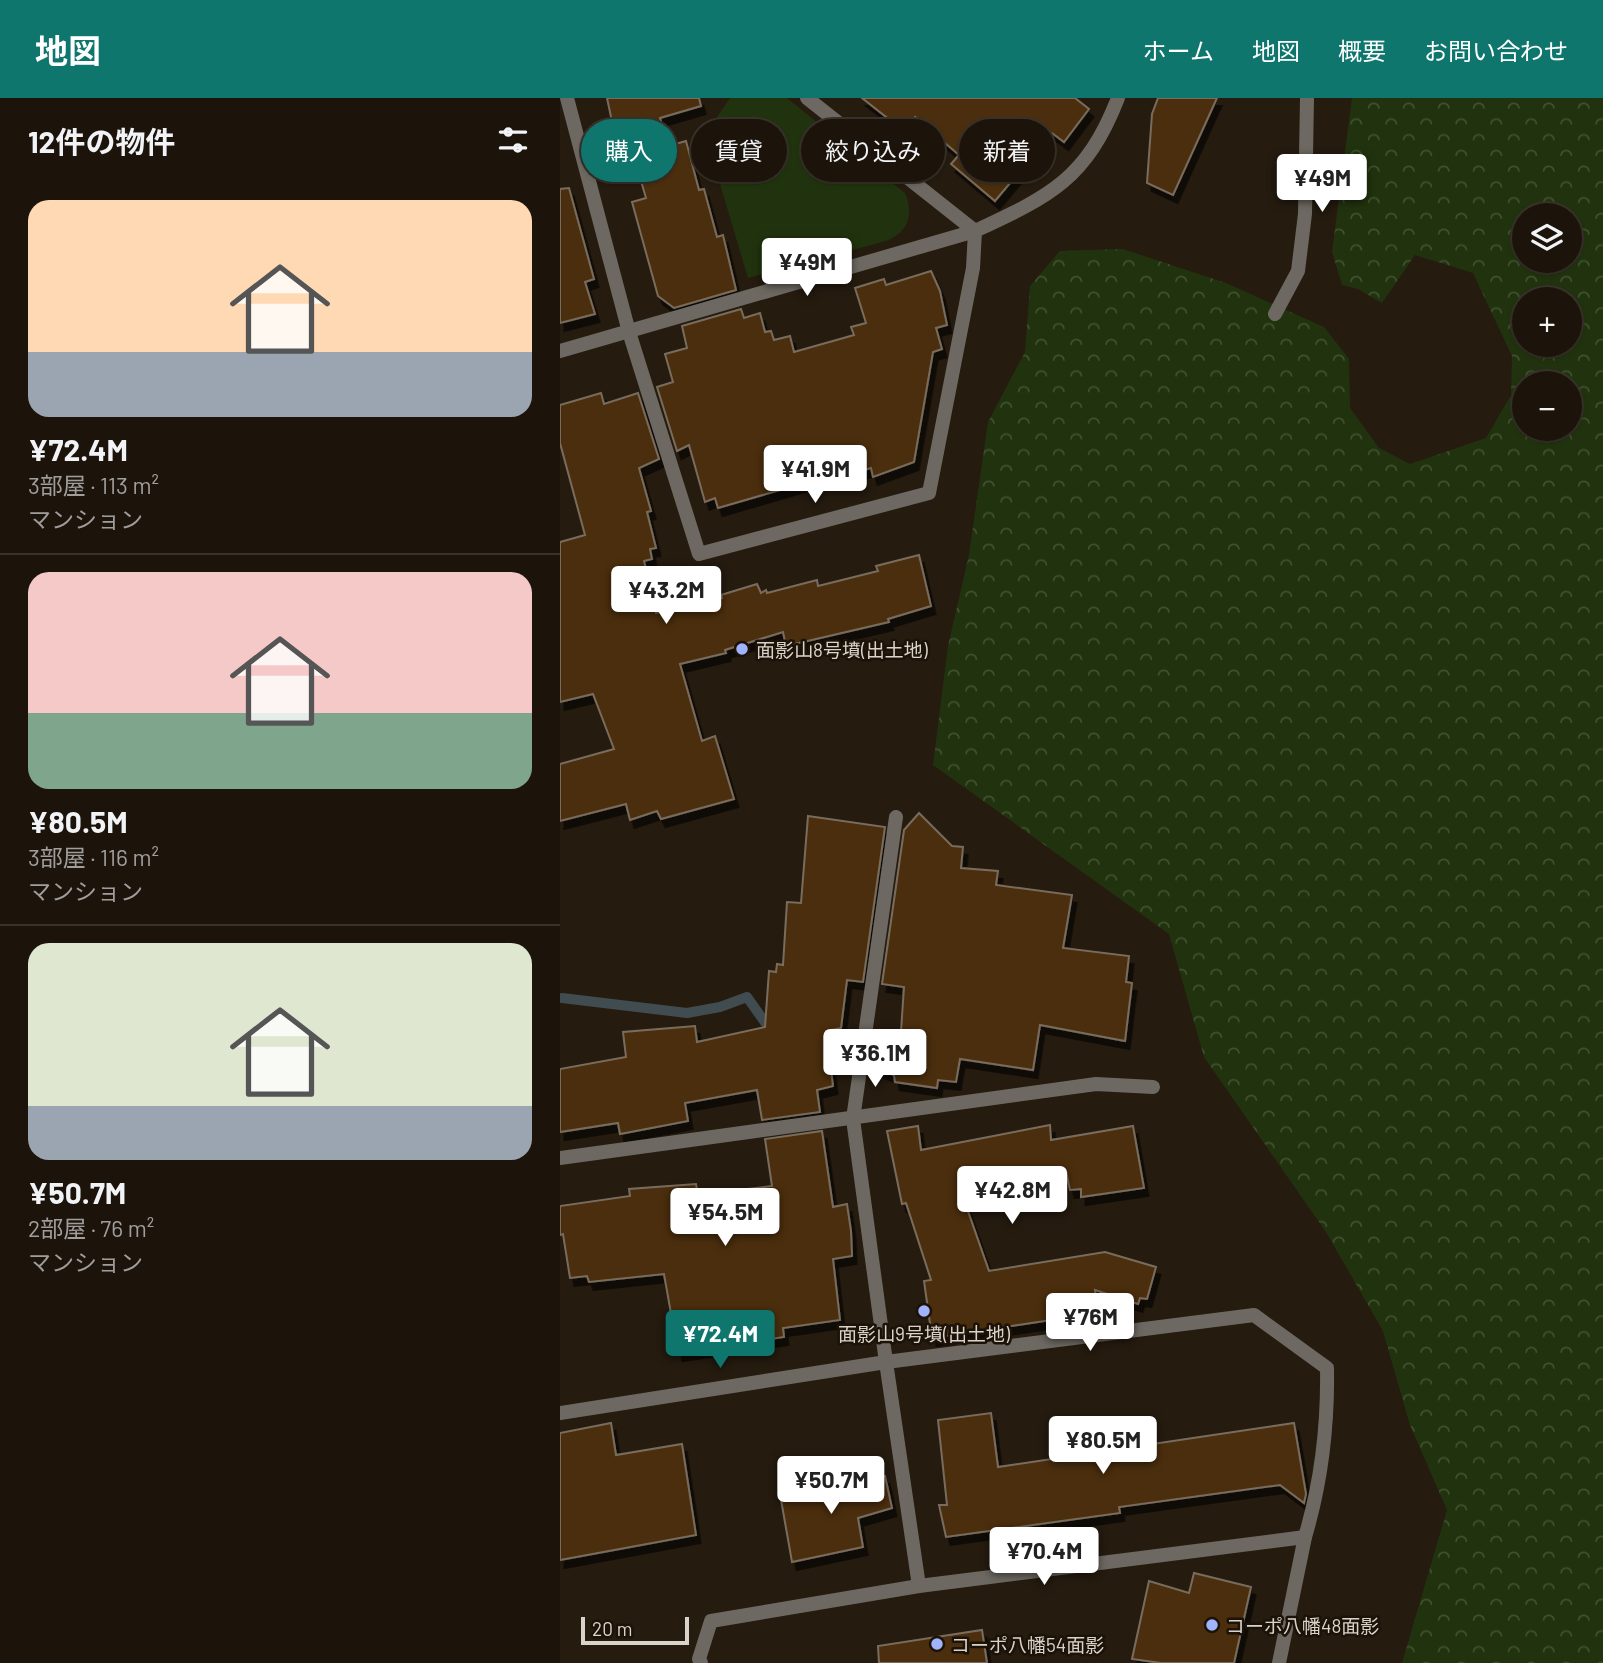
<!DOCTYPE html>
<html lang="ja">
<head>
<meta charset="utf-8">
<style>
	:root { --surface:#1c140b; --page:#251d14; --text:#f1f3f6; --muted:#a09e9d; --line:#3a332c; --accent:#0f766e }
	body { margin:0; font-family:Barlow,"Noto Sans JP",sans-serif; background:var(--page); color:var(--text); height:100vh; display:flex; flex-direction:column; font-size:26px; white-space:nowrap }
	* { box-sizing:border-box; margin:0 }
	p { font-size:23px; color:var(--muted) }
	.icon { flex:none; width:38px; height:38px; fill:none; stroke:currentColor; stroke-width:2; stroke-linecap:round; stroke-linejoin:round }
	.map { position:relative; flex:1; overflow:hidden }
	.side { display:flex; flex-direction:column; background:var(--surface); width:560px }
	.side>* { flex:none }
	.top-card { position:absolute; left:21px; top:21px; width:665px; height:63px; display:flex; gap:14px }
	.buttons { position:absolute; left:952px; top:105px; display:grid; gap:14px }
	.buttons a { display:grid; place-items:center; width:70px; height:70px; border-radius:50%; background:var(--surface); box-shadow:0 2px 5px #0004,0 0 0 2px var(--line); font-size:35px }
	.scale { position:absolute; left:21px; bottom:18px; width:108px; box-sizing:border-box; padding-left:7px; border:4px solid #dad3cb; border-top:0; font-size:19px; line-height:24px; white-space:nowrap; color:#dad3cb; -webkit-text-stroke:5px #1c1207; paint-order:stroke }
	.price { position:absolute; translate:-50% -60px; padding:0 16px; border-radius:7px; background:#fff; color:#222; font-size:23px; line-height:46px; filter:drop-shadow(0 2px 4px #0008) }
	.price::after { content:''; position:absolute; left:50%; top:42px; width:21px; height:16px; margin-left:-10px; background:inherit; clip-path:polygon(0 0,100% 0,50% 100%) }
	.price.active { background:var(--accent); color:#fff }
	ul { padding:0; list-style:none }
	li { display:grid; align-content:center; gap:14px; height:371px; padding:0 28px }
	li+li { border-top:2px solid var(--line) }
	li span { display:grid; place-items:center; height:217px; border-radius:21px; color:#555 }
	li>.icon { margin-inline-start:auto }
	span .icon { width:126px; height:126px; fill:#fffc; stroke-width:1 }
	li b { font-size:30px }
	h2 { display:flex; justify-content:space-between; align-items:center; height:84px; padding:0 28px; font-size:30px }
	.tag { padding:0 24px; border-radius:32px; background:var(--surface); box-shadow:0 2px 5px #0004,0 0 0 2px var(--line); font-size:24px; line-height:63px }
	.tag.active { background:var(--accent); color:#fff }
	header { display:flex; align-items:center; gap:42px; box-sizing:border-box; height:98px; padding:0 35px; background:var(--accent); color:#fff }
	header strong { font-size:33px }
	nav { display:flex; gap:38px; margin-inline-start:auto; font-size:24px }
	main { display:flex; flex:1; min-height:0 }
	.map>svg:first-child { display:block }
</style>
</head>
<body>
<header>
<strong>地図</strong>
<nav><a>ホーム</a><a>地図</a><a>概要</a><a>お問い合わせ</a></nav>
</header>
<main>
<section class="side">
<h2>12件の物件<svg class="icon" aria-label="filters" viewBox="0 0 24 24"><path d="M4 7h16M4 17h16"/><circle cx="9" cy="7" r="2"/><circle cx="15" cy="17" r="2"/></svg></h2>
<ul>
<li><span style="background:linear-gradient(#ffd9b3 70%,#9aa5b1 0)"><svg class="icon" aria-label="home" viewBox="0 0 24 24"><path d="M3 11l9-7 9 7M6 9v11h12V9"/></svg></span><div><b>¥72.4M</b><p>3部屋 · 113 m²</p><p>マンション</p></div></li>
<li><span style="background:linear-gradient(#f6c9c9 65%,#7fa58c 0)"><svg class="icon" aria-label="home" viewBox="0 0 24 24"><path d="M3 11l9-7 9 7M6 9v11h12V9"/></svg></span><div><b>¥80.5M</b><p>3部屋 · 116 m²</p><p>マンション</p></div></li>
<li><span style="background:linear-gradient(#dfe7d0 75%,#9aa5b1 0)"><svg class="icon" aria-label="home" viewBox="0 0 24 24"><path d="M3 11l9-7 9 7M6 9v11h12V9"/></svg></span><div><b>¥50.7M</b><p>2部屋 · 76 m²</p><p>マンション</p></div></li>
</ul>
</section>
<div class="map">
<svg width="1043" height="1565" viewBox="0 0 1043 1565">
	<defs>
		<pattern id="forest-crowns" width="20" height="18" patternUnits="userSpaceOnUse" patternTransform="scale(1.75)"><rect width="20" height="18" fill="#21330e"/><path d="M2 6a3 3 0 1 1 6 0M12 15a3 3 0 1 1 6 0" fill="none" stroke="#415030"/></pattern>
		<filter id="shadow"><feDropShadow dx="4.5" dy="8" stdDeviation="0" flood-color="#0009"/></filter>
	</defs>
	<rect width="100%" height="100%" fill="#251b0f"/>
	<path fill="#21330e" d="M170,0H227L345,95C354,116 349,134 326,143L188,180L145,36Z"/>
	<path fill="url(#forest-crowns)" fill-rule="evenodd" d="M792,0H1043V1565H842L887,1412L850,1327L823,1233L766,1134L644,959L609,836L373,667L388,548L409,457L428,324L465,254L470,188L500,153L563,151L666,185L764,229L789,261L790,310L819,350L850,366L926,340L951,297L952,258L913,175L855,157L822,205L798,191L782,187L772,154ZM964,117H1010V163H964ZM964,201H1010V247H964ZM964,285H1010V331H964Z"/>
	<g fill="none" stroke-linecap="round" stroke-linejoin="round">
		<g stroke="#414c50" stroke-width="10">
			<path d="M2,900L127,915L160,909L187,899L209,930L215,931"/>
			<path d="M252,935L288,938"/>
		</g>
	</g>
	<g fill="#4b2f08" stroke="#796c5e" stroke-width="2" filter="url(#shadow)">
		<path d="M47,0H139L141,8L100,20L108,48L126,43L139,92L144,91L157,139L163,137L176,192L114,210L98,198L72,104L86,100L69,42L64,30L54,33Z"/>
		<path d="M302,0H515L529,11L504,44L492,35L435,103L391,66L399,57L355,19L344,33Z"/>
		<path d="M598,0H657L613,97L587,85L592,16Z"/>
		<path d="M9,90L34,181L25,184L35,216L0,225V91Z"/>
		<path d="M371,173L380,193L387,227L376,230L382,251L373,254L354,364L313,379L311,370L283,378L282,374L158,410L155,400L145,404L129,347L117,353L97,289L113,284L105,256L127,250L122,228L181,211L184,220L200,215L205,234L211,233L214,242L230,238L234,254L294,237L291,229L306,225L295,190L324,181L326,187Z"/>
		<path d="M41,295L44,306L78,295L99,361L79,370L91,413L87,414L96,450L90,451L92,461L84,463L96,515L162,500L161,497L197,486L201,495L206,492L207,495L257,482L258,488L318,473L316,468L359,457L371,508L328,521L329,524L226,548L223,534L165,552L166,555L120,566L142,643L155,638L174,701L101,721L97,713L70,722L66,706L0,723V666L54,651L33,596L0,604V444L25,437L0,345V307Z"/>
		<path d="M359,715L392,748L403,749L401,770L438,773L436,787L512,797L503,850L569,858L566,884L572,885L565,943L480,927L473,972L400,961L396,984L378,982L377,990L335,984L334,977L310,969L314,944L340,948L344,889L322,886L344,732Z"/>
		<path d="M248,718L325,729L303,884L287,882L281,930L266,933L267,939L295,942L292,962L269,955L273,988L257,992L260,1014L202,1022L197,992L125,1005L128,1023L60,1036L58,1025L0,1034V971L66,959L63,934L135,928L137,944L205,929L209,873L216,874L217,866L223,867L227,804L241,805Z"/>
		<path d="M490,1027L491,1042L573,1028L584,1090L521,1099V1091L510,1092L507,1078L402,1096L429,1173L545,1154L596,1169L587,1201L580,1200L578,1206L535,1192L538,1215L372,1240L364,1183L371,1182L346,1105L342,1106L327,1033L358,1028L361,1052Z"/>
		<path d="M262,1033L273,1109L287,1106L291,1133L292,1158L273,1161L280,1222L223,1230L224,1239L118,1255L104,1176L29,1184L27,1178L10,1180L3,1136L0,1137V1108L70,1098L69,1091L136,1086L138,1097L212,1088L205,1041Z"/>
		<path d="M431,1315L438,1369L734,1325L746,1396L744,1405L720,1387L559,1409L560,1415L386,1439L379,1407H387L378,1322Z"/>
		<path d="M51,1325L56,1357L122,1346L136,1437L0,1462V1335Z"/>
		<path d="M325,1378L332,1410L298,1420L303,1449L232,1464L220,1396Z"/>
		<path d="M634,1475L691,1489L674,1565H601L572,1561L589,1483L629,1495Z"/>
		<path d="M422,1532L427,1565H319L318,1548Z"/>
	</g>
	<g fill="none" stroke-linecap="round" stroke-linejoin="round">
		<g stroke="#6d6962" stroke-width="14">
			<path d="M7,0L69,234L139,456L369,395L413,170L415,133C490,98 526,82 558,0"/>
			<path d="M247,0L415,133"/>
			<path d="M715,216L738,173L745,116L747,0"/>
			<path d="M0,253L415,133"/>
			<path d="M0,1060L536,986L593,989"/>
			<path d="M0,1315L326,1264L293,1021L336,719"/>
			<path d="M359,1488L326,1264L694,1217L767,1270C768,1328 762,1382 745,1439"/>
			<path d="M141,1565L139,1561L151,1523L359,1488L745,1439L719,1565"/>
		</g>
	</g>
	<g fill="#a0b3fd" stroke="#1c1207" stroke-width="2.5">
		<circle cx="182" cy="551" r="7"/>
		<circle cx="364" cy="1213" r="7"/>
		<circle cx="652" cy="1527" r="7"/>
		<circle cx="377" cy="1546" r="7"/>
	</g>
	<g text-anchor="middle" dominant-baseline="central" stroke-width="5" stroke-linejoin="round" paint-order="stroke">
		<g font-size="19" fill="#dad3cb" stroke="#1c1207" text-anchor="start">
			<text x="196" y="551">面影山8号墳(出土地)</text>
			<text x="364" y="1235" text-anchor="middle">面影山9号墳(出土地)</text>
			<text x="666" y="1527">コーポ八幡48面影</text>
			<text x="391" y="1546">コーポ八幡54面影</text>
		</g>
	</g>
</svg>
<div class="buttons">
<a><svg class="icon" aria-label="layers" viewBox="0 0 24 24"><path d="M12 4l9 5-9 5-9-5zM3 14l9 5 9-5"/></svg></a>
<a>+</a>
<a>−</a>
</div>
<div class="scale">20 m</div>
<b class="price" style="left:762px;top:116px">¥49M</b>
<b class="price" style="left:247px;top:200px">¥49M</b>
<b class="price" style="left:255px;top:407px">¥41.9M</b>
<b class="price" style="left:106px;top:528px">¥43.2M</b>
<b class="price" style="left:315px;top:991px">¥36.1M</b>
<b class="price" style="left:452px;top:1128px">¥42.8M</b>
<b class="price" style="left:165px;top:1150px">¥54.5M</b>
<b class="price" style="left:530px;top:1255px">¥76M</b>
<b class="price active" style="left:160px;top:1272px">¥72.4M</b>
<b class="price" style="left:543px;top:1378px">¥80.5M</b>
<b class="price" style="left:271px;top:1418px">¥50.7M</b>
<b class="price" style="left:484px;top:1489px">¥70.4M</b>
<div class="top-card">
<a class="tag active">購入</a>
<a class="tag">賃貸</a>
<a class="tag">絞り込み</a>
<a class="tag">新着</a>
</div>
</div>
</main>
</body>
</html>
